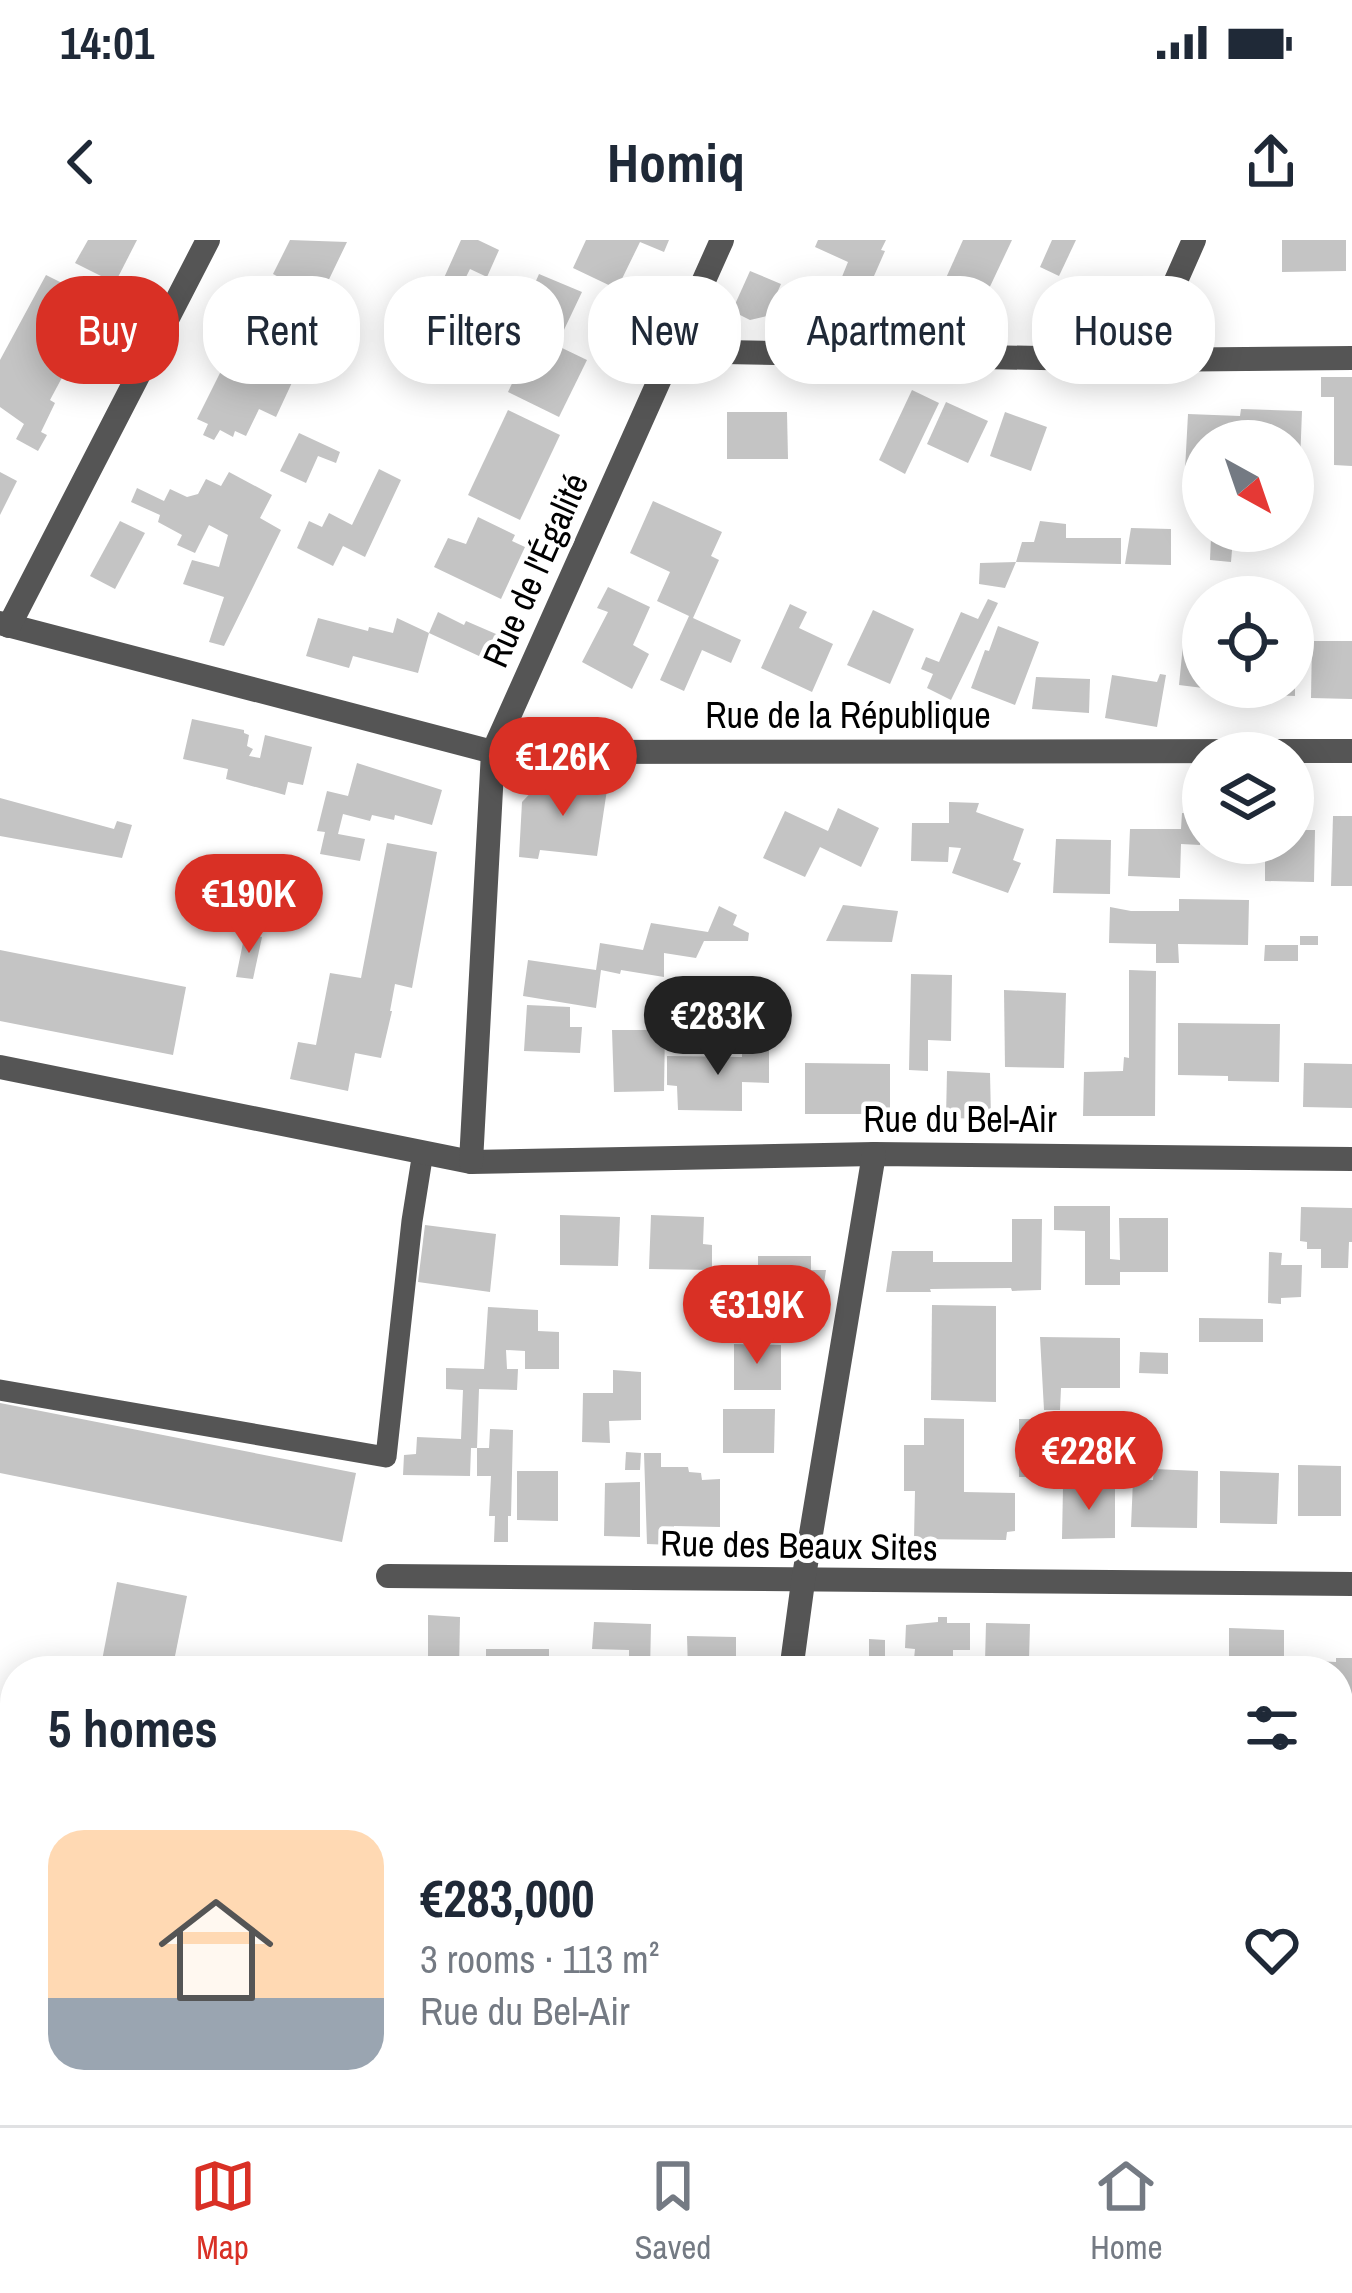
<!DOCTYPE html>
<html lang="en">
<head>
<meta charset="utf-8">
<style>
	:root { --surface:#fff; --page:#f2f2f3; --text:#1f2937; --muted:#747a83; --line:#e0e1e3; --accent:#d93025 }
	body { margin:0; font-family:"Archivo Narrow",sans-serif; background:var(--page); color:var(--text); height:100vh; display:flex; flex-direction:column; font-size:45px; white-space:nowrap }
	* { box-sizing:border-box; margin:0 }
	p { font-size:39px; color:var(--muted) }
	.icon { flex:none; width:66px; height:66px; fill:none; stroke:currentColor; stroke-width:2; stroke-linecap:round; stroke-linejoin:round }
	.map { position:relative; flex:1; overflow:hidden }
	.sheet { position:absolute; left:0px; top:1416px; width:1353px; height:471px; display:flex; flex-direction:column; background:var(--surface); border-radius:48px 48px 0 0; box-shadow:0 6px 30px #0003 }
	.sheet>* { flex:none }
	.hud { position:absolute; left:36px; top:36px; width:1281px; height:108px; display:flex; gap:24px }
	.needle { width:78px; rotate:140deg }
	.buttons { position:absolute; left:1182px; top:180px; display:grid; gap:24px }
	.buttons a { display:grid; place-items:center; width:132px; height:132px; border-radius:50%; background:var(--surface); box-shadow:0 6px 30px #0003; font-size:60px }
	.price { position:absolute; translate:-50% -102px; padding:0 27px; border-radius:42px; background:var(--accent); color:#fff; font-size:39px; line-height:78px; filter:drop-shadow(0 3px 6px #0008) }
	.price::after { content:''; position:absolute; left:50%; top:72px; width:36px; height:27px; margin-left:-18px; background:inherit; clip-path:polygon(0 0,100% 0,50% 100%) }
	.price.active { background:#222; color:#fff }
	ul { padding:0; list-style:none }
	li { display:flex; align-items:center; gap:36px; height:300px; padding:0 48px }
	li+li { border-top:3px solid var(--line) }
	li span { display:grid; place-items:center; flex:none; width:336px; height:240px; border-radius:36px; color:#555 }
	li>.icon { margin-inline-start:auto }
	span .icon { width:144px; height:144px; fill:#fffc; stroke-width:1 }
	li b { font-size:51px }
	h2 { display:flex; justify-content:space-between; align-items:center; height:144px; padding:0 48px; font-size:51px }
	.pill { padding:0 42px; border-radius:48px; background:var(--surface); box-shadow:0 6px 30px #0003; font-size:42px; line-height:108px }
	.pill.active { background:var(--accent); color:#fff }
	.status { display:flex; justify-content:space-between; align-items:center; height:84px; padding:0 60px; background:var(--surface); direction:ltr }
	.status svg { height:33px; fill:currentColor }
	header { display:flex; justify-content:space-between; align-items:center; height:156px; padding:0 48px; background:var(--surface); font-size:54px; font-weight:800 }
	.tabs { display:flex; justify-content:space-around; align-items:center; height:168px; border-top:3px solid var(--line); background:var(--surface); font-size:33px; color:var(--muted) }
	.tabs a { display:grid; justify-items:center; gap:6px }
	.tabs .active { color:var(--accent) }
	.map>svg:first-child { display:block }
</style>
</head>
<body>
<div class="status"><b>14:01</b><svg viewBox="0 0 49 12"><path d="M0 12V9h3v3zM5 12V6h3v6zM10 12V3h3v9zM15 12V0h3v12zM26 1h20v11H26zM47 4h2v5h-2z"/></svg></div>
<header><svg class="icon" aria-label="back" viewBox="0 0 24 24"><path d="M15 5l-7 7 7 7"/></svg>Homiq<svg class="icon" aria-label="share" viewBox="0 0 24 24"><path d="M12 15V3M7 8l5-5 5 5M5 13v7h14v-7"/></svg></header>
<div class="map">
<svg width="1352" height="1885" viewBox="0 0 1352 1885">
	<rect width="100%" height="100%" fill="#fff"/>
	<g fill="#c4c4c4">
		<path d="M88,0H137L115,43L75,23Z"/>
		<path d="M290,0L347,2L320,58L335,66L307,123L302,121L276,177L259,169L246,196L235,191L233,197L220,190L214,200L203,195L208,184L197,179L242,89L260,99L288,42L273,34Z"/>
		<path d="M461,0H478L499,10L487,37L470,29L464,41L494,56L486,72L439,49Z"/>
		<path d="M586,0H669L664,12L640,2L617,49L573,28Z"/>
		<path d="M818,0H886L881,10L885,11L863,61L837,49L848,22L815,7Z"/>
		<path d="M963,0H1012L986,55L946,38Z"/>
		<path d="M1052,0H1076L1059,36L1040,27Z"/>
		<path d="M1282,0H1346V31L1282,32Z"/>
		<path d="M750,31L781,44L767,76L750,80L732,71Z"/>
		<path d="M539,34L582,52L562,94L526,77L534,61L528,59Z"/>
		<path d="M46,35L102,63L50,160L55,163L41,192L47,195L38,211L16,199L24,184L0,167V120Z"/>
		<path d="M535,95L587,120L559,177L508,152Z"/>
		<path d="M1321,137H1352V226L1334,225V157H1321Z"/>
		<path d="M912,150L939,163L905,234L879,220Z"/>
		<path d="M946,162L988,181L968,223L927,204Z"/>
		<path d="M1241,169L1302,171L1300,223L1293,222V201H1203V231L1185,230L1188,174L1240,176Z"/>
		<path d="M508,170L560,195L520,280L468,255Z"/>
		<path d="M727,172H787L788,219H727Z"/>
		<path d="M1005,172L1047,187L1031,231L990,216Z"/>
		<path d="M299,193L340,212L336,223L318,216L306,243L280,231Z"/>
		<path d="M379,229L401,240L365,317L343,306L333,326L297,308L309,281L322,287L329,273L352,285Z"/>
		<path d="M0,232L17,241L0,275Z"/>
		<path d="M229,232L272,255L260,278L281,290L224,406L209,402L224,357L183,344L192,320L219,327L228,295L209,285L195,313L177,305L182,295L158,282L160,275L131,262L137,248L164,261L170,249L187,257L198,254L206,239L221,246Z"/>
		<path d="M653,261L722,292L711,316L719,320L693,378L741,400L731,423L702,410L684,451L660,440L689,376L657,361L670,332L630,313Z"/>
		<path d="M478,277L515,295L512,301L525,307L501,359L434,327L448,298L466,304Z"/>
		<path d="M120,281L145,293L115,349L90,336Z"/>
		<path d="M1040,281L1066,284V298H1121V324L1016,322L1005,348L979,344L980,323L1016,322L1022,302H1034Z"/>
		<path d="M1131,288L1171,289V325L1125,324Z"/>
		<path d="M1211,297L1233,298L1231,322L1210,320Z"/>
		<path d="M608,347L650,367L633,405L649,414L632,449L582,422L608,372L597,368Z"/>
		<path d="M988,359L998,363L951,460L927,448L933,434L921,429L926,417L939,422L961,372L978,379Z"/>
		<path d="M790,364L807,372L799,388L833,404L812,452L761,428Z"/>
		<path d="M873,370L914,389L890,444L847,425Z"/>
		<path d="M438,372L464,385L466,381L503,397L492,422L429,393Z"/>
		<path d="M318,378L368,391L369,387L393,393L397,378L429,393L418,433L353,416L349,428L306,416Z"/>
		<path d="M998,386L1039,402L1015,465L971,448L985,410L989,411Z"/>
		<path d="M1184,395L1203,397V448L1179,445Z"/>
		<path d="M1312,401H1352V459L1311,458Z"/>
		<path d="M1160,434L1166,435L1157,487L1105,478L1112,435L1157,442Z"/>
		<path d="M1036,437L1090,439L1089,473L1032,469Z"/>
		<path d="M1229,447H1295V456L1228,453Z"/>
		<path d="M192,479L244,490V493L249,495L247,506L253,509L249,516L260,518L265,495L312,507L303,545L288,542L285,555L226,539L228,529L183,519Z"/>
		<path d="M357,523L442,550L432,585L395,575L394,580L372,575L370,581L343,574L338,594L365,599L360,621L320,614L325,592L317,591L327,551L348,556Z"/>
		<path d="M542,541L608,543L597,616L540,610L538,619L519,617L522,562Z"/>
		<path d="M0,558L114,589L117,581L132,585L122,618L0,596Z"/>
		<path d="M949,562L979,563L976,572L1024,589L1013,620L1021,623L1008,653L952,633L961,608L949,607L948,622L911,621L912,583H949Z"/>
		<path d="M838,568L879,588L861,627L820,607L805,637L763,618L785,571L828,591Z"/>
		<path d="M1182,573L1201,574L1200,605L1181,604L1180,638L1128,636L1130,589H1181Z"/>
		<path d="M1333,576H1352V646H1331Z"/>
		<path d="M1293,590H1315L1314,642L1265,641V603H1293Z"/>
		<path d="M1056,599L1111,600L1110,654L1053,653Z"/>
		<path d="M387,603L437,612L412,748L395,744L390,771H392L381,818L355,813L348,851L290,839L298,802L316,805L330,733L361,738Z"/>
		<path d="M256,642L281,646L274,682L248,678Z"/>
		<path d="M1179,659L1249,660L1248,705L1178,704L1179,723H1156V704L1109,703L1110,667L1131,671H1179Z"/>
		<path d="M843,665L898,671L892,702L826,701Z"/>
		<path d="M719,666L737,675L733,685L749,693L748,701H704L696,718L664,713V737L621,730L620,734L601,730L596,768L523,756L528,720L596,730L600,703L643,710L651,683L708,692Z"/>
		<path d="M245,693L262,697L253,739L236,737Z"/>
		<rect x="1300" y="696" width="18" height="9"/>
		<path d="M1265,705H1298V721H1264Z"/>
		<path d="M0,710L186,747L173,815L0,781Z"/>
		<path d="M1129,730L1156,731L1155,876H1083L1084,832L1123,831L1124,817L1129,818Z"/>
		<path d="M911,734L952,735L951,801L928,800V831L909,830Z"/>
		<path d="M1004,750L1066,753L1064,828L1005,827Z"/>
		<path d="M527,765L570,767V787H582L580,813L524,811Z"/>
		<path d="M1178,783L1280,784L1279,842L1228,841V836L1178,835Z"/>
		<path d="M612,790H665L664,851L614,852Z"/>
		<path d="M742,801H769V843L742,842V871L678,870L677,846L667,845V816L742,817Z"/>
		<path d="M805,823L890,824V874H805Z"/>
		<path d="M1304,823L1352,824V868L1303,867Z"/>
		<path d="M947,831L990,833L991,879L946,878Z"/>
		<path d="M1054,966H1110V1019L1120,1020L1119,978H1168V1032H1120V1045H1085V991L1054,990Z"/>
		<path d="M1301,967L1352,968V1002H1349L1348,1028H1321V1009H1307V1002L1300,1001Z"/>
		<path d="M560,975L620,977L618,1026L560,1025Z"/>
		<path d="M651,975L704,977L703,1004L712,1005V1030L649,1029Z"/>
		<path d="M1012,979H1042L1041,1050L1012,1051L1011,1048L930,1049L931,1052H886L892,1011H933V1022H1012Z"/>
		<path d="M425,985L496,994L490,1052L418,1042Z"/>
		<path d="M1269,1012L1282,1013L1281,1025H1302L1301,1057L1281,1058V1064L1268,1063Z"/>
		<path d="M758,1016H811V1030H826L818,1084L704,1083L706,1039L737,1037L738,1030L758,1031Z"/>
		<path d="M932,1065L996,1066V1162L931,1160Z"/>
		<path d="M488,1067L538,1070V1091L559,1092V1129H525V1111L506,1110L507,1129H518L517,1150L479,1149L477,1208H471L470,1236L403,1235L404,1215L416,1214L417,1197L461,1199L463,1150L446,1149V1128L484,1129Z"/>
		<path d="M1199,1078L1263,1079V1102H1199Z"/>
		<path d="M1040,1097L1120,1098V1148H1061L1060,1170H1044Z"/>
		<path d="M734,1104L781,1105V1150H734Z"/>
		<path d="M1140,1112L1168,1113V1134L1139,1133Z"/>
		<path d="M613,1130L641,1132V1180L609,1181L610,1203L582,1202L583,1153H613Z"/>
		<path d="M0,1163L356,1233L342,1302L0,1233Z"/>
		<path d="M723,1169H775L774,1213H723Z"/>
		<path d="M924,1178L964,1179V1252L1015,1253V1291L1007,1292L1006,1300L914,1299L915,1251H904V1205H924Z"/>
		<rect x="1019" y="1179" width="20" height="58"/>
		<path d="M490,1189L513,1190L511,1276H508V1302H494L495,1276H489L491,1236H477V1208H489Z"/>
		<path d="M626,1212L641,1213L640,1230H625Z"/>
		<path d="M644,1213H661V1227H688L689,1232L701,1233L702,1240L720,1239V1287L674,1286L673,1305L647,1304Z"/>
		<path d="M1298,1225L1341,1226V1276H1298Z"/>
		<path d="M1154,1229L1198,1231L1197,1288L1131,1287L1133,1240H1153Z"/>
		<path d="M517,1231H558V1281L517,1280Z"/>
		<path d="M1220,1231L1279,1233L1277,1284L1220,1283Z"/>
		<path d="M640,1242V1297L604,1296L605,1243Z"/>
		<path d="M1063,1247H1115V1298L1062,1299Z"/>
		<path d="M117,1342L187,1356L172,1431H100Z"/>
		<path d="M428,1375L460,1377L459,1431H428Z"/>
		<path d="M938,1377H947V1383H970V1410H953V1420L914,1419L915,1409L905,1408L906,1385L938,1382Z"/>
		<path d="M594,1382L651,1384L650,1431H629V1410L592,1409Z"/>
		<path d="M986,1383L1030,1384L1029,1420L1100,1421V1431H989V1422H985Z"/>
		<path d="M1229,1388L1284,1390V1431H1229Z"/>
		<path d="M687,1396L736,1397V1431H688Z"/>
		<path d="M869,1399L885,1400V1429L842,1431V1421H869Z"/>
		<rect x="486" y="1409" width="63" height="22"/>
		<path d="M1336,1418H1352V1471H1338V1431H1295V1420L1336,1422Z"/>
		<rect x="1338" y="1605" width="14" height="25"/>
		<rect x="1338" y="1720" width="14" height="22"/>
		<path d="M0,1760L15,1766V1776L0,1814Z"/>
		<path d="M15,1793V1835L0,1829Z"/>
		<path d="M180,1872H287L283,1885H256L243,1882L242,1885H204L178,1879Z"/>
		<path d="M456,1872H475V1878L506,1882V1885H454Z"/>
		<path d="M791,1872H839V1885H792Z"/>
		<rect x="1063" y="1872" width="22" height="13"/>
		<path d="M914,1876H934L933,1885H914Z"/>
	</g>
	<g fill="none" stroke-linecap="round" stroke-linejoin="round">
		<path stroke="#555" stroke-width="21" d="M0,1150L386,1217L412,981L423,912"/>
		<g stroke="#555" stroke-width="24">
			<path d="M670,111L1141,120L1352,118"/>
			<path d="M1141,120L1194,0"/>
			<path d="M0,383L493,512L1352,511"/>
			<path d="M9,386L208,0"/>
			<path d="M0,827L471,922L874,914L1352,919"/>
			<path d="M471,922L493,512L722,0"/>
			<path d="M388,1336L1352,1344"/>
			<path d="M791,1431L803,1342L874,914"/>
			<path d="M0,1706L15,1712"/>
			<path d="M1338,1813H1352"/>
			<path d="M727,1885L729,1872"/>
		</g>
	</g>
	<g text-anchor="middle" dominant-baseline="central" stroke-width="9" stroke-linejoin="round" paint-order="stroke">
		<g font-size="36" fill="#000" stroke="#fff">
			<text transform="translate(535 330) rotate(-66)">Rue de l'Égalité</text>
			<text x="848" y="475">Rue de la République</text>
			<text x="960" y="879">Rue du Bel-Air</text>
			<text transform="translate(799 1305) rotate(1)">Rue des Beaux Sites</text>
		</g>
	</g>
</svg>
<div class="buttons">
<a><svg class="needle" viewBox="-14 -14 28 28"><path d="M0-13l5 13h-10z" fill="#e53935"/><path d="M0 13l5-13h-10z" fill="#747a83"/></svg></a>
<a><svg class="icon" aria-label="locate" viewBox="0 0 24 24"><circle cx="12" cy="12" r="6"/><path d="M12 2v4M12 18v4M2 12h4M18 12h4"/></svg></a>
<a><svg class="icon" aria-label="layers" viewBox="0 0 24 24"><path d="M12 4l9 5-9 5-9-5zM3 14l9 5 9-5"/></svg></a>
</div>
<b class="price" style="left:563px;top:579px">€126K</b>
<b class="price" style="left:249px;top:716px">€190K</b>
<b class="price active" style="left:718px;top:838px">€283K</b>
<b class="price" style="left:757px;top:1127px">€319K</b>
<b class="price" style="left:1089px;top:1273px">€228K</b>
<div class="hud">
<a class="pill active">Buy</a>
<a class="pill">Rent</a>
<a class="pill">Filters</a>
<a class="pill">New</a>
<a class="pill">Apartment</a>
<a class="pill">House</a>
</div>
<section class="sheet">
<h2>5 homes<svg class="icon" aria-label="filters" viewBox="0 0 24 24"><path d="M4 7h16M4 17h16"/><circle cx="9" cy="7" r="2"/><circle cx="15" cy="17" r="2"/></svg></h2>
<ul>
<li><span style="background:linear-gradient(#ffd9b3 70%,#9aa5b1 0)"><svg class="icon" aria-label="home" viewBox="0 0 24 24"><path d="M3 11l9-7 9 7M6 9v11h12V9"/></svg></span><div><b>€283,000</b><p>3 rooms · 113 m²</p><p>Rue du Bel-Air</p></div><svg class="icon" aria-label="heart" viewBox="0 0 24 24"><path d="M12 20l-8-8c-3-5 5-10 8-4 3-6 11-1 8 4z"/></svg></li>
</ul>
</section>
</div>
<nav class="tabs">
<a class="active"><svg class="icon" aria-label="map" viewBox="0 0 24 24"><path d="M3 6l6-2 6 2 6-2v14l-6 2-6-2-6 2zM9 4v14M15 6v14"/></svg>Map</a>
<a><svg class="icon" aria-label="saved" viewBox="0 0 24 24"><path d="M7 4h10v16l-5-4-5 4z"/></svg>Saved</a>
<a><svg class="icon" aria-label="home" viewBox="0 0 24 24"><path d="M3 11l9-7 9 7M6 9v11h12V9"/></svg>Home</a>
</nav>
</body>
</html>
